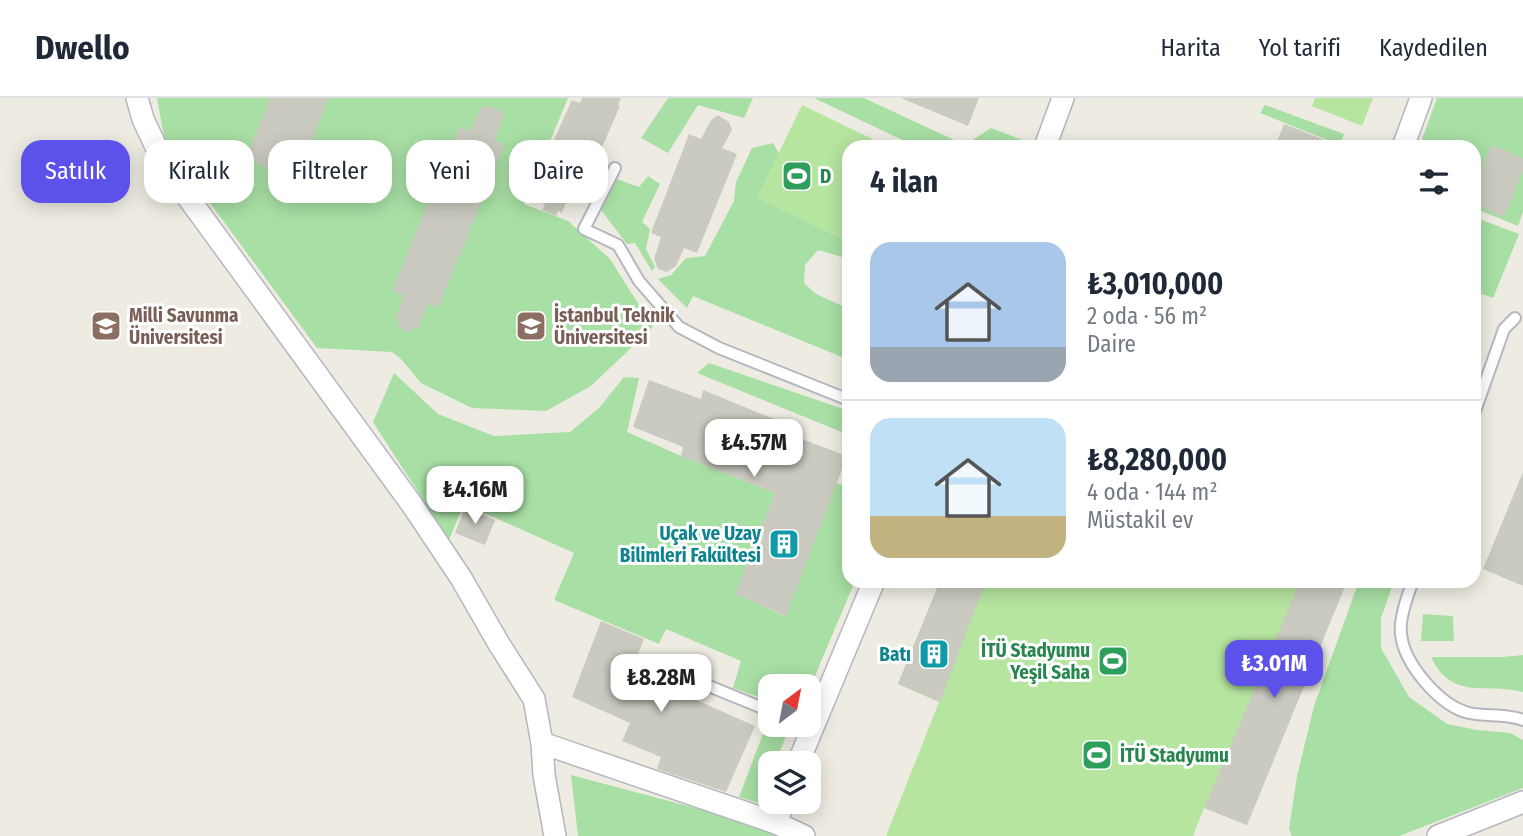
<!DOCTYPE html>
<html lang="tr">
<head>
<meta charset="utf-8">
<style>
	:root { --surface:#fff; --page:#f6f6f7; --text:#1f2937; --muted:#747a83; --line:#e0e1e3; --accent:#5d51ec }
	body { margin:0; font-family:"Fira Sans Condensed",sans-serif; background:var(--page); color:var(--text); height:100vh; display:flex; flex-direction:column; font-size:26px; white-space:nowrap }
	* { box-sizing:border-box; margin:0 }
	p { font-size:23px; color:var(--muted) }
	.icon { flex:none; width:38px; height:38px; fill:none; stroke:currentColor; stroke-width:2; stroke-linecap:round; stroke-linejoin:round }
	.map { position:relative; flex:1; overflow:hidden }
	.details { position:absolute; left:842px; top:42px; width:639px; height:448px; display:flex; flex-direction:column; background:var(--surface); border-radius:21px; box-shadow:0 4px 18px #0003 }
	.details>* { flex:none }
	.guide { position:absolute; left:21px; top:42px; width:665px; height:63px; display:flex; gap:14px }
	.needle { width:46px; rotate:32deg }
	.buttons { position:absolute; left:758px; top:576px; display:grid; gap:14px }
	.buttons a { display:grid; place-items:center; width:63px; height:63px; border-radius:14px; background:var(--surface); box-shadow:0 4px 18px #0003; font-size:35px }
	.price { position:absolute; translate:-50% -60px; padding:0 16px; border-radius:14px; background:#fff; color:#222; font-size:23px; line-height:46px; filter:drop-shadow(0 2px 4px #0008) }
	.price::after { content:''; position:absolute; left:50%; top:42px; width:21px; height:16px; margin-left:-10px; background:inherit; clip-path:polygon(0 0,100% 0,50% 100%) }
	.price.on { background:var(--accent); color:#fff }
	ul { padding:0; list-style:none }
	li { display:flex; align-items:center; gap:21px; height:175px; padding:0 28px }
	li+li { border-top:2px solid var(--line) }
	li span { display:grid; place-items:center; flex:none; width:196px; height:140px; border-radius:21px; color:#555 }
	li>.icon { margin-inline-start:auto }
	span .icon { width:84px; height:84px; fill:#fffc; stroke-width:1 }
	li b { font-size:30px }
	h2 { display:flex; justify-content:space-between; align-items:center; height:84px; padding:0 28px; font-size:30px }
	.pill { padding:0 24px; border-radius:21px; background:var(--surface); box-shadow:0 4px 18px #0003; font-size:24px; line-height:63px }
	.pill.on { background:var(--accent); color:#fff }
	header { display:flex; align-items:center; gap:42px; box-sizing:border-box; height:98px; padding:0 35px; background:var(--surface); border-bottom:2px solid var(--line) }
	header strong { font-size:33px }
	nav { display:flex; gap:38px; margin-inline-start:auto; font-size:24px }
	.map>svg:first-child { display:block }
</style>
</head>
<body>
<header>
<strong>Dwello</strong>
<nav><a>Harita</a><a>Yol tarifi</a><a>Kaydedilen</a></nav>
</header>
<div class="map">
<svg width="1523" height="738" viewBox="0 0 1523 738">
	<rect width="100%" height="100%" fill="#eeece2"/>
	<g fill="#a8dfa4">
		<path d="M157,0H568L524,106L568,123L610,161L653,229L591,288L546,313L472,310L421,285L401,261L392,254L317,250L165,44Z"/>
		<path d="M668,0H753L744,20L698,7L668,55L641,40Z"/>
		<path d="M814,0H864L965,47L991,30L1023,42L1020,49H917Z"/>
		<path d="M1437,0H1523V114L1518,128L1474,110V49H1419Z"/>
		<path d="M1265,7L1344,36L1340,47L1260,15Z"/>
		<path d="M773,45L779,55L758,100L849,144V161L818,152L805,167L804,185L816,196L849,211V262L693,198L687,210L658,181L671,177L686,160L705,158L734,103L736,84L752,50Z"/>
		<path d="M648,78L660,86L642,124L650,131L646,151L655,169L652,173L635,145L627,146L601,112L614,80L639,89Z"/>
		<path d="M1474,119L1519,136L1493,200L1474,193Z"/>
		<path d="M709,265L849,313V337L697,275Z"/>
		<path d="M394,275L438,316L494,338L570,334L599,310L624,279L639,280L627,334L681,358L775,395L736,496L785,518L836,385L849,389V483H855L809,592L808,588H770V603L733,590L741,563L666,531L659,546L554,502L574,455L464,406L449,442L373,324Z"/>
		<path d="M1359,483H1394L1381,520V550L1409,599L1447,626L1477,632L1510,635L1523,642V690L1399,738H1292L1289,731L1297,678L1314,608Z"/>
		<path d="M1423,516L1453,518L1454,543H1421Z"/>
		<path d="M1523,557V594C1488,584 1452,604 1431,559H1502Z"/>
		<path d="M766,628L787,636L775,665H770V676L758,705L739,699Z"/>
		<path d="M571,677L778,732L787,738H578Z"/>
	</g>
	<g fill="#b6e5a0">
		<path d="M1315,0H1373L1362,28L1312,8Z"/>
		<path d="M802,7L889,49H849V144L757,100Z"/>
		<path d="M940,483H1347L1247,727L1204,710L1193,738H886L939,604L898,586Z"/>
	</g>
	<g fill="#cacac0">
		<path d="M270,0H329L296,81L246,61Z"/>
		<path d="M582,0H621L618,7L620,8L590,77L592,78L585,97L571,92L562,115L558,113L556,118L542,112L545,107L542,105L550,84L537,79L572,2L580,5Z"/>
		<path d="M901,0H979L968,28Z"/>
		<path d="M487,7L505,15L494,43L505,46L438,210L428,206L418,231L413,229L411,235L398,229L399,223L395,222L404,198L392,193L459,29L470,33L480,11Z"/>
		<path d="M718,17L729,24L732,32L722,50L737,56L697,155L684,150L676,168L667,174L658,171L654,161L661,139L651,135L689,36L701,41L711,22Z"/>
		<path d="M1284,26L1340,48V49H1275Z"/>
		<path d="M1491,47L1523,60V73L1504,119L1474,106V90Z"/>
		<path d="M649,282L701,301L703,292L801,332L799,340L847,358L786,518L735,496L775,395L681,358L683,349L633,329Z"/>
		<path d="M1523,374V488L1483,471Z"/>
		<path d="M465,410L495,422L485,447L455,435Z"/>
		<path d="M940,483H986L940,604L898,586Z"/>
		<path d="M1300,483H1347L1247,727L1204,710Z"/>
		<path d="M601,523L644,541L631,573L755,628L726,694L657,671L661,659L622,643L630,625L572,599Z"/>
	</g>
	<g fill="none" stroke-linecap="round" stroke-linejoin="round">
		<g stroke="#b6b5c0" stroke-width="14">
			<g id="lane">
				<path d="M615,70L584,131L618,147L639,183L679,229L719,250L849,302"/>
				<path d="M1474,316L1504,231L1515,220"/>
				<path d="M1413,483C1408,496 1399,522 1401,536C1404,566 1440,608 1469,615C1486,619 1506,615 1523,622"/>
				<path d="M689,580L770,613"/>
			</g>
		</g>
		<g stroke="#b6b5c0" stroke-width="24">
			<g id="street">
				<path d="M137,0L143,21L165,68L413,408L461,480L499,546L534,601L542,645L544,677L555,738"/>
				<path d="M1045,49L1063,0"/>
				<path d="M1403,49L1421,0"/>
				<path d="M542,645L776,725L804,738"/>
				<path d="M798,665L874,483"/>
				<path d="M776,725L784,704"/>
				<path d="M1438,738L1523,704"/>
			</g>
		</g>
		<use href="#lane" stroke="#fff" stroke-width="10"/>
		<use href="#street" stroke="#fff" stroke-width="21"/>
	</g>
	<defs>
		<g id="stadium-square" transform="scale(1.575)"><rect x="-9" y="-9" width="18" height="18" rx="4" fill="#2e9e5b" stroke="#fff"/><path d="M0-5a6.5 5 0 1 0 0 10a6.5 5 0 1 0 0-10ZM-3.5-1.8h7v3.6h-7Z" fill="#fff"/></g>
		<g id="university-square" transform="scale(1.575)"><rect x="-9" y="-9" width="18" height="18" rx="4" fill="#8d6e63" stroke="#fff"/><path d="M0-5L7-2L0 1L-7-2ZM-4 1L0 2.5L4 1V4Q0 6-4 4Z" fill="#fff"/></g>
		<g id="building-square" transform="scale(1.575)"><rect x="-9" y="-9" width="18" height="18" rx="4" fill="#0f9aa8" stroke="#fff"/><path d="M-4-6H4V6H1V3H-1V6H-4ZM-2.5-4.3h1.7v1.8h-1.7ZM.8-4.3h1.7v1.8H.8ZM-2.5-1h1.7V.8h-1.7ZM.8-1h1.7V.8H.8Z" fill="#fff"/></g>
	</defs>
	<g fill-rule="evenodd">
		<use href="#stadium-square" x="797" y="78"/>
		<use href="#university-square" x="106" y="228"/>
		<use href="#university-square" x="531" y="228"/>
		<use href="#building-square" x="784" y="446"/>
		<use href="#building-square" x="934" y="556"/>
		<use href="#stadium-square" x="1113" y="563"/>
		<use href="#stadium-square" x="1097" y="657"/>
	</g>
	<g text-anchor="middle" dominant-baseline="central" stroke-width="6" stroke-linejoin="round" paint-order="stroke">
		<g font-size="19" font-weight="bold" fill="#27864d" stroke="#fff" text-anchor="start">
			<text x="820" y="78">D</text>
			<text x="1090" y="552" text-anchor="end">İTÜ Stadyumu<tspan x="1090" dy="22">Yeşil Saha</tspan></text>
			<text x="1120" y="657">İTÜ Stadyumu</text>
		</g>
		<g font-size="19" font-weight="bold" fill="#785e54" stroke="#fff" text-anchor="start">
			<text x="129" y="217">Milli Savunma<tspan x="129" dy="22">Üniversitesi</tspan></text>
			<text x="554" y="217">İstanbul Teknik<tspan x="554" dy="22">Üniversitesi</tspan></text>
		</g>
		<g font-size="19" font-weight="bold" fill="#0d838f" stroke="#fff" text-anchor="end">
			<text x="761" y="435">Uçak ve Uzay<tspan x="761" dy="22">Bilimleri Fakültesi</tspan></text>
			<text x="911" y="556">Batı</text>
		</g>
	</g>
</svg>
<div class="buttons">
<a><svg class="needle" viewBox="-14 -14 28 28"><path d="M0-13l5 13h-10z" fill="#e53935"/><path d="M0 13l5-13h-10z" fill="#747a83"/></svg></a>
<a><svg class="icon" aria-label="layers" viewBox="0 0 24 24"><path d="M12 4l9 5-9 5-9-5zM3 14l9 5 9-5"/></svg></a>
</div>
<b class="price" style="left:754px;top:381px">₺4.57M</b>
<b class="price" style="left:475px;top:428px">₺4.16M</b>
<b class="price on" style="left:1274px;top:602px">₺3.01M</b>
<b class="price" style="left:661px;top:616px">₺8.28M</b>
<div class="guide">
<a class="pill on">Satılık</a>
<a class="pill">Kiralık</a>
<a class="pill">Filtreler</a>
<a class="pill">Yeni</a>
<a class="pill">Daire</a>
</div>
<section class="details">
<h2>4 ilan<svg class="icon" aria-label="filters" viewBox="0 0 24 24"><path d="M4 7h16M4 17h16"/><circle cx="9" cy="7" r="2"/><circle cx="15" cy="17" r="2"/></svg></h2>
<ul>
<li><span style="background:linear-gradient(#a9c7e8 75%,#9aa5b1 0)"><svg class="icon" aria-label="home" viewBox="0 0 24 24"><path d="M3 11l9-7 9 7M6 9v11h12V9"/></svg></span><div><b>₺3,010,000</b><p>2 oda · 56 m²</p><p>Daire</p></div></li>
<li><span style="background:linear-gradient(#bfe0f5 70%,#c2b280 0)"><svg class="icon" aria-label="home" viewBox="0 0 24 24"><path d="M3 11l9-7 9 7M6 9v11h12V9"/></svg></span><div><b>₺8,280,000</b><p>4 oda · 144 m²</p><p>Müstakil ev</p></div></li>
</ul>
</section>
</div>
</body>
</html>
